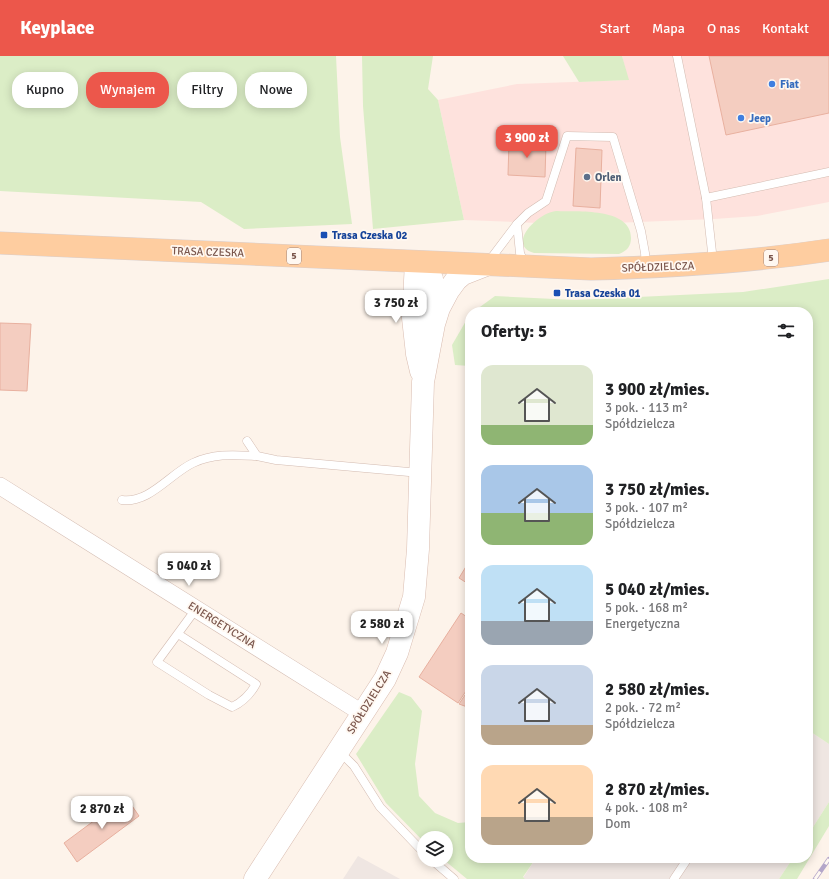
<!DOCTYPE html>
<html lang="pl">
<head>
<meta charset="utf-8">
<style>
	:root { --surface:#fff; --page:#f6f6f6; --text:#202124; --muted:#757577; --accent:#ec574b }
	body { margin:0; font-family:Signika,sans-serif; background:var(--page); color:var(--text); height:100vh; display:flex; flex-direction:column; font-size:15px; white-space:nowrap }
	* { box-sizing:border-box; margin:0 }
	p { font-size:13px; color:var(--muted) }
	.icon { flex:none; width:22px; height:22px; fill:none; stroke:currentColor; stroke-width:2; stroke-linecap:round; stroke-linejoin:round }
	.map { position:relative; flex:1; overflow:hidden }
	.drawer { position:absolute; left:465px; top:251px; width:348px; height:556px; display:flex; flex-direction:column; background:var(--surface); border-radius:16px; box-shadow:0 2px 10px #0003 }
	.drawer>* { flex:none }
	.guide { position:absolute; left:12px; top:16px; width:380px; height:36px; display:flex; gap:8px }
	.controls { position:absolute; left:417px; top:775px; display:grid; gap:8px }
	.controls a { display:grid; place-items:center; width:36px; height:36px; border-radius:50%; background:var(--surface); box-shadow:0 2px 10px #0003; font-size:20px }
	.price { position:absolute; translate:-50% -34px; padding:0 9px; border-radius:8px; background:#fff; color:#222; font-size:13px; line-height:26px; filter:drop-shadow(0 1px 2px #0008) }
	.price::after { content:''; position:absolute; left:50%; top:24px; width:12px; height:9px; margin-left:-6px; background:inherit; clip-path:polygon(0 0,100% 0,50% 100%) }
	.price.on { background:var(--accent); color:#fff }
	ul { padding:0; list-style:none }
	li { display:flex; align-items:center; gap:12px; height:100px; padding:0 16px }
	li span { display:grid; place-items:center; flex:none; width:112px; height:80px; border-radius:12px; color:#555 }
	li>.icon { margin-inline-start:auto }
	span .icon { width:48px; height:48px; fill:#fffc; stroke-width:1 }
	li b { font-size:17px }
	h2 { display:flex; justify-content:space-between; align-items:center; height:48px; padding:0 16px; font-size:17px }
	.chip { padding:0 14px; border-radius:16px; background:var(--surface); box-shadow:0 2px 10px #0003; font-size:14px; line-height:36px }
	.chip.on { background:var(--accent); color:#fff }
	header { display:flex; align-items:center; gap:24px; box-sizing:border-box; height:56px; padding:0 20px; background:var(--accent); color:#fff }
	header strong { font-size:19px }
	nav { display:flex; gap:22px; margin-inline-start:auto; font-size:14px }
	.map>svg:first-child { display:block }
</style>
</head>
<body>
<header>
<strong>Keyplace</strong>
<nav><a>Start</a><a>Mapa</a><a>O nas</a><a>Kontakt</a></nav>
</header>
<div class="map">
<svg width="829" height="823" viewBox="0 0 829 823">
	<rect width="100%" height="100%" fill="#fdf3ea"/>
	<path fill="#fee2dd" d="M622,0H829V146L757,160L714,163L613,167H538L464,164L438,44L517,28L628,24Z"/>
	<g fill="#efe6e2">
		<path d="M808,674L829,688V746L808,779Z"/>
		<path d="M358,800L400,823H343Z"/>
		<path d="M536,802H793L779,823H525L523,822Z"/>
	</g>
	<g fill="#dbedc6">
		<path d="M0,0H336L340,81L352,168L244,173L201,146L0,135Z"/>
		<path d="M362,0H433L428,33L438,44L464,164L373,173L363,50Z"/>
		<path d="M563,0H622L629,24L579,26Z"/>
		<path d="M556,155C576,156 631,151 631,182C631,190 627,195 619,198L534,197C506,189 537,157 556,155Z"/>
		<path d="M829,223V688L808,674V256H473L495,240L575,244L743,236Z"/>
		<path d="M470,258V310L455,309L452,289Z"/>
		<path d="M399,636L411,641L422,655L415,708L419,740L435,757L458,767L470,766V802H536L523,821L525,823H467L444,804H446V782H424V786L386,747L356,698Z"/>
		<path d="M829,746V770L797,823H779L793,802H808V779Z"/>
	</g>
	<g fill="#f4cdc0" stroke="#e8b09f">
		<path d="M709,0H829V57L726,79Z"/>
		<path d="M509,86L546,87L545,121L508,119Z"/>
		<path d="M576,92L602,94L600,152L573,150Z"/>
		<path d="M0,267L31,268L27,335L0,334Z"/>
		<path d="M470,504V529L459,522Z"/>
		<path d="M461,557L470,563V629L458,647L419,621Z"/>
		<path d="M469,633L470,634V652L459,648Z"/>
		<path d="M126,741L139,760L77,806L64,787Z"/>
	</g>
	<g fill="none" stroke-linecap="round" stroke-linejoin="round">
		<g stroke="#d3bbb1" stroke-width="9">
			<g id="lane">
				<path d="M677,0L706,142L713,205"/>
				<path d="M706,142L829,116"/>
				<path d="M489,205L517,168"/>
				<path d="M525,209L520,197L517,168L528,157L546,145L567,80L613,81L641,175L645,197L646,211"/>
				<path d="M247,385L257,400L276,404L420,417"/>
				<path d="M122,444C149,448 171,417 193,407C214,397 235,399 257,400"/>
				<path d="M178,578L256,628C250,639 243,646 232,651L209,639L157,606L196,553"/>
				<path d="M339,695L354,710L380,751L424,797"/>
				<path d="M432,804L454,823"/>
				<path d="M674,823L688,802"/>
			</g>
		</g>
		<g stroke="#d3bbb1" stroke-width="18">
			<path id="street" d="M0,430L362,657"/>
		</g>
		<g stroke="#d9bcb0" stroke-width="23">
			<g id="secondary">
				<path d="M416,206L413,262L417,298L421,315"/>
				<path d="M416,206L425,212L432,223L434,261"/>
				<path d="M255,823L385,623L397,597L414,541L418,493L423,326L434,268L439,252L448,235L456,224L463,218L486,209"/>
			</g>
		</g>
		<g stroke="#dacfcd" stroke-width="23">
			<path id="primary" d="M0,187L591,213C671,211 750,206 829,194"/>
		</g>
		<use href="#lane" stroke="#fff" stroke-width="8"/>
		<use href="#street" stroke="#fff" stroke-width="17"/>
		<use href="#secondary" stroke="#fff" stroke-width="22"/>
		<use href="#primary" stroke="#fecda0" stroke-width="22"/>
		<g stroke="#b4a6c9" stroke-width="4.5">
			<path id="rail" d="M815,823L829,803"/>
		</g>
		<use href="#rail" stroke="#fff8f1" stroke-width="3" stroke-dasharray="9" stroke-linecap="butt"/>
	</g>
	<g fill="#3f7fe0" stroke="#fff8f1" stroke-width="1.5">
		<circle cx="772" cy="28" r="4"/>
		<circle cx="741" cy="62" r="4"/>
	</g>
	<circle fill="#5c6f8a" stroke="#fff8f1" stroke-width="1.5" cx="587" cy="121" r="4"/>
	<g fill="#1a4fb4" stroke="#fff8f1" stroke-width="1.5">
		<rect x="320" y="175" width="8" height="8" rx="2"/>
		<rect x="553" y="233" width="8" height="8" rx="2"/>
	</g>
	<g text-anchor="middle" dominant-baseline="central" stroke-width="3.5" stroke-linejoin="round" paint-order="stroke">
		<g fill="#fff8f1" stroke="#a2867d" stroke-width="1">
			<rect x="287" y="192" width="14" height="16" rx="3"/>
			<rect x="764" y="194" width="14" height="16" rx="3"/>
		</g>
		<g font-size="10" font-weight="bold" fill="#7a554b">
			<text x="294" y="200">5</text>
			<text x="771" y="202">5</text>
		</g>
		<g font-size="11" font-weight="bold" fill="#366cbe" stroke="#fff8f1" text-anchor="start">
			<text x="780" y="28">Fiat</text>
			<text x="749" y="62">Jeep</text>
		</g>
		<g font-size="11" font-weight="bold" fill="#4e5e75" stroke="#fff8f1" text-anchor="start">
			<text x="595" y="121">Orlen</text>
		</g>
		<g font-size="11" font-weight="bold" fill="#164399" stroke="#fff8f1" text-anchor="start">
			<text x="332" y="179">Trasa Czeska 02</text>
			<text x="565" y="237">Trasa Czeska 01</text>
		</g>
		<g font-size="11" fill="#7a554b" stroke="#fff8f1">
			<text transform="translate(208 196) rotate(2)">TRASA CZESKA</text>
			<text transform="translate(658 211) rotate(-2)">SPÓŁDZIELCZA</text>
			<text transform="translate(222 569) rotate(32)">ENERGETYCZNA</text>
			<text transform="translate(369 646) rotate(-58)">SPÓŁDZIELCZA</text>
		</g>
	</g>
</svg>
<div class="controls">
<a><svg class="icon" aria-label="layers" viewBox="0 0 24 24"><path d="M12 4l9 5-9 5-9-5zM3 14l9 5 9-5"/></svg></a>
</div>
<b class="price on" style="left:527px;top:103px">3 900 zł</b>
<b class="price" style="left:396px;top:268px">3 750 zł</b>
<b class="price" style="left:189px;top:531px">5 040 zł</b>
<b class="price" style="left:382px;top:589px">2 580 zł</b>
<b class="price" style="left:102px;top:774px">2 870 zł</b>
<div class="guide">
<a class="chip">Kupno</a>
<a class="chip on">Wynajem</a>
<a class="chip">Filtry</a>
<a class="chip">Nowe</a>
</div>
<section class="drawer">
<h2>Oferty: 5<svg class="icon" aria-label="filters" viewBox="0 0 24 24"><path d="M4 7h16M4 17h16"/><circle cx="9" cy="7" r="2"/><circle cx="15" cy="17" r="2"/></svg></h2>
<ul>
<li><span style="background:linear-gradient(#dfe7d0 75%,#8fb573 0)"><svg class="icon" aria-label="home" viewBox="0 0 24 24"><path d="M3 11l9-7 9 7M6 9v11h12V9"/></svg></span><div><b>3 900 zł/mies.</b><p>3 pok. · 113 m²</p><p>Spółdzielcza</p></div></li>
<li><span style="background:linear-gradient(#a9c7e8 60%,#8fb573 0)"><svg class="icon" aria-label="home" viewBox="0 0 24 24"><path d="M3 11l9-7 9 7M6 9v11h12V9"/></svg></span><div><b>3 750 zł/mies.</b><p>3 pok. · 107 m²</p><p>Spółdzielcza</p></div></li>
<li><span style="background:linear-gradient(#bfe0f5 70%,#9aa5b1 0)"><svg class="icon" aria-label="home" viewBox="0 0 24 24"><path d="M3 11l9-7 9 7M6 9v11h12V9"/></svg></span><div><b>5 040 zł/mies.</b><p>5 pok. · 168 m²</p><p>Energetyczna</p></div></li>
<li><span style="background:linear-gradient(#c9d6e8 75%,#b9a48a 0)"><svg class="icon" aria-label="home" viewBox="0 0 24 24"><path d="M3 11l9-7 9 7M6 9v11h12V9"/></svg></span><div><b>2 580 zł/mies.</b><p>2 pok. · 72 m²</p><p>Spółdzielcza</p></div></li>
<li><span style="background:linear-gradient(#ffd9b3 65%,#b9a48a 0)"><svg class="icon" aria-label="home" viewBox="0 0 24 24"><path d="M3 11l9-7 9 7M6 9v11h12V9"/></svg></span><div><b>2 870 zł/mies.</b><p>4 pok. · 108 m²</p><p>Dom</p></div></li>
</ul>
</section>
</div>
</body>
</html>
